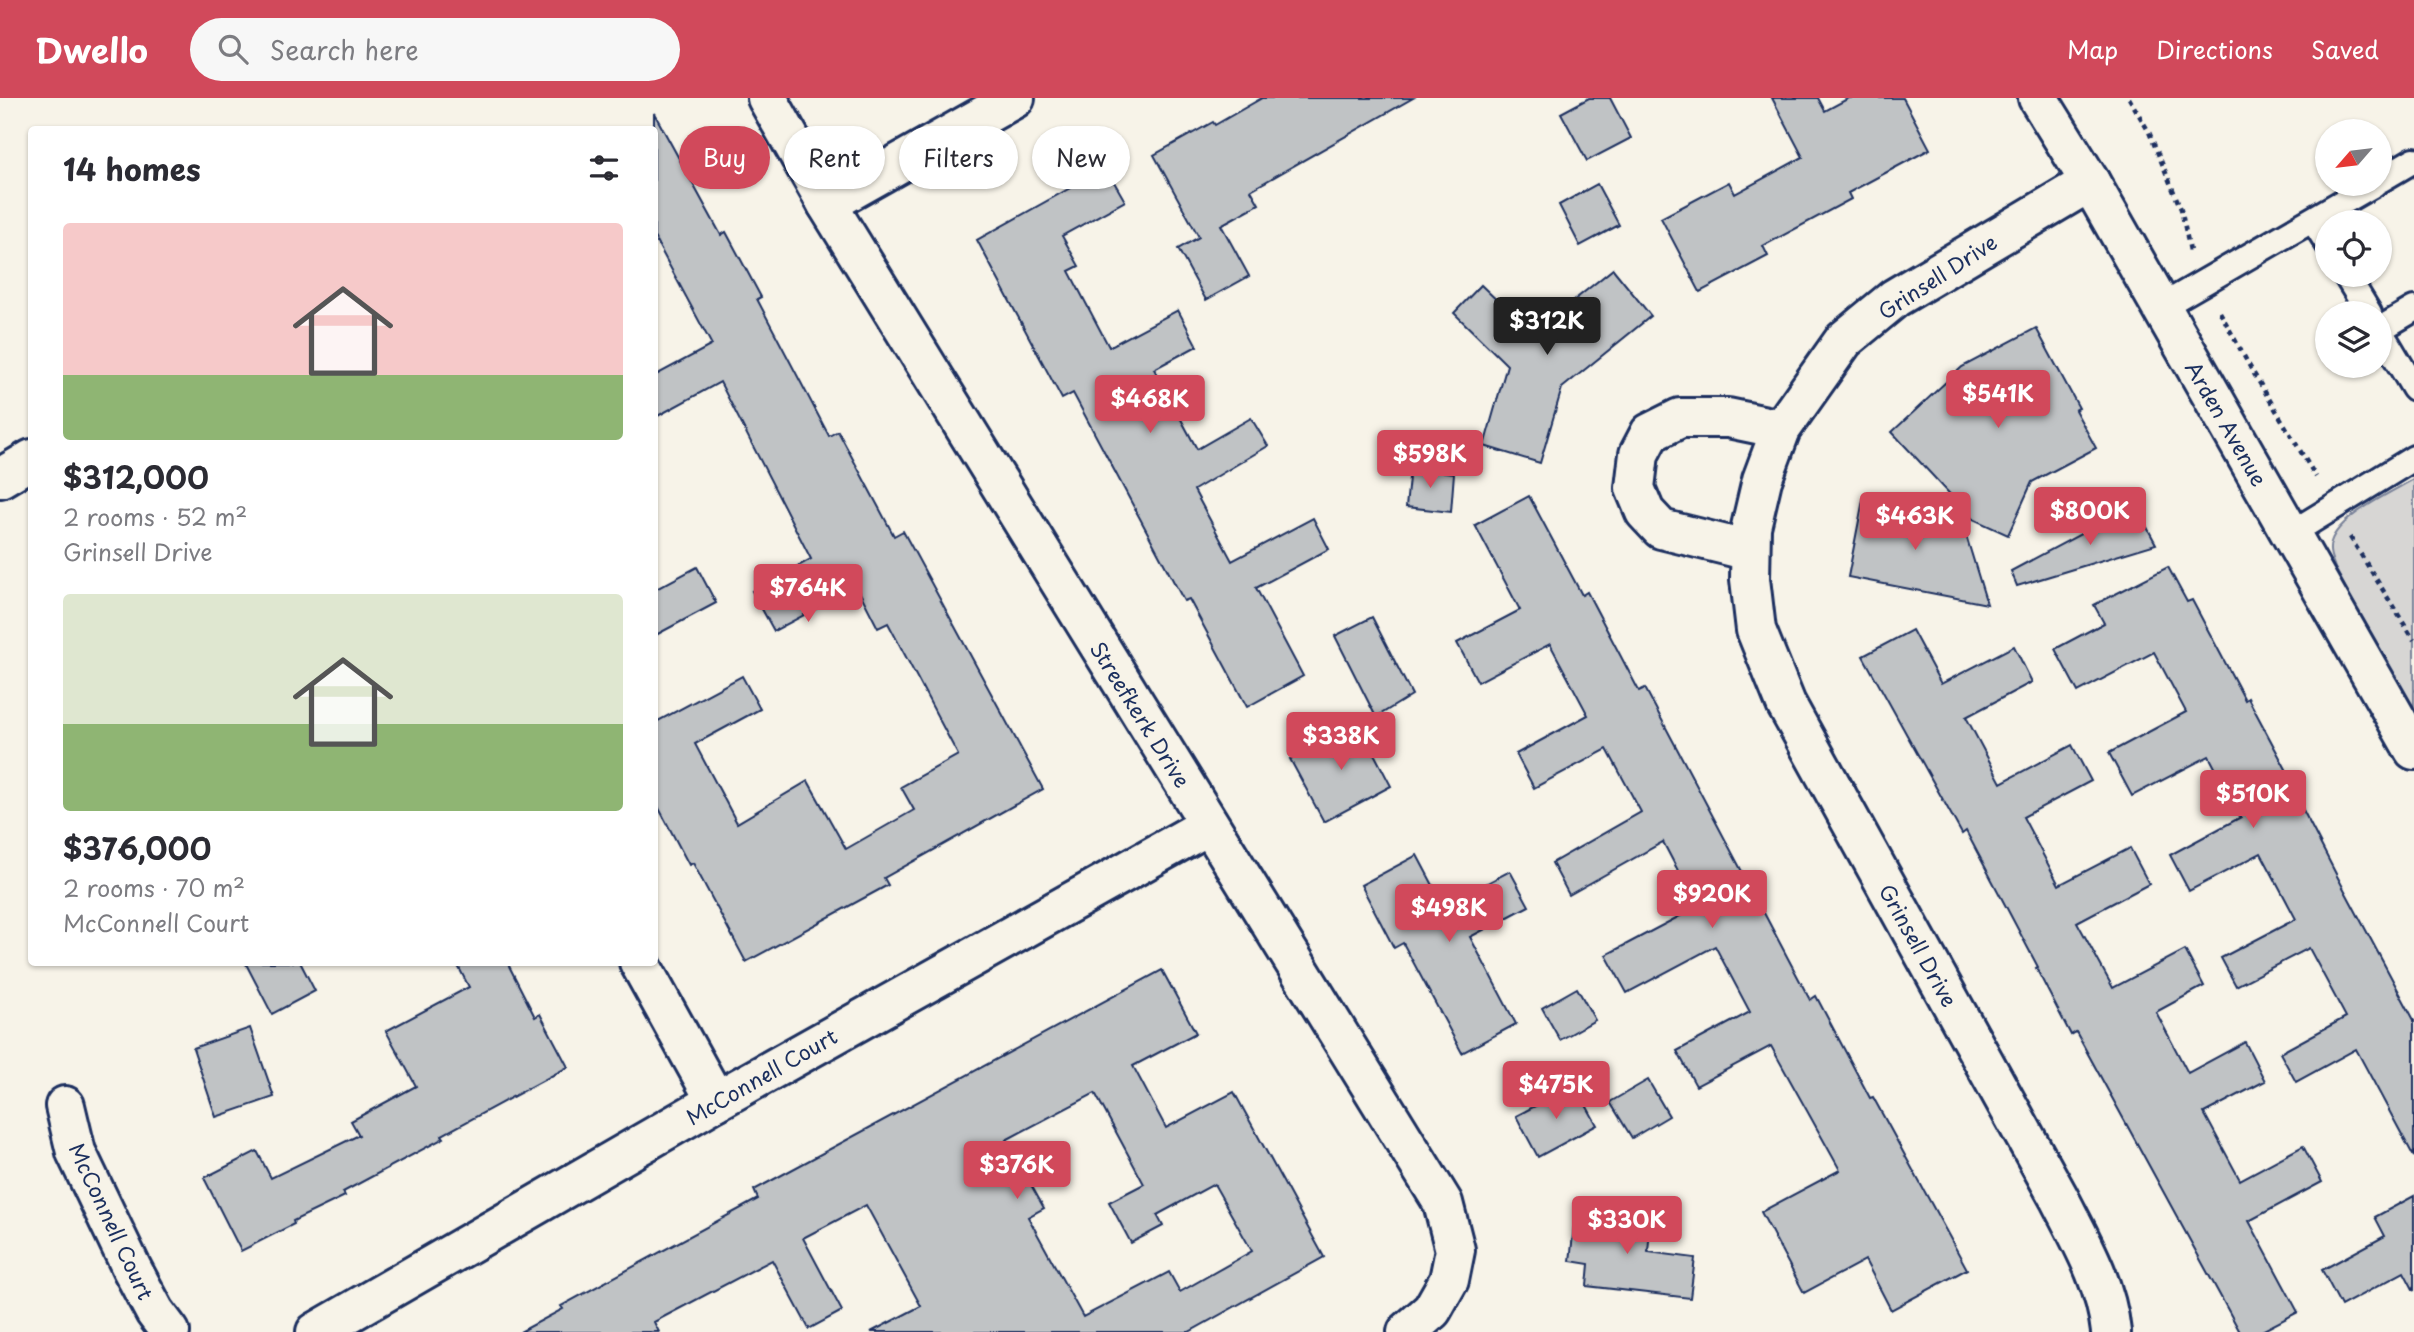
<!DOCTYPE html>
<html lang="en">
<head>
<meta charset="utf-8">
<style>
	:root { --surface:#fff; --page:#f7f7f7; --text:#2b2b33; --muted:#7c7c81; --accent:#d1495b }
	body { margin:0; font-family:"Playpen Sans",sans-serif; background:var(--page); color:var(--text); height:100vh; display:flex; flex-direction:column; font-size:26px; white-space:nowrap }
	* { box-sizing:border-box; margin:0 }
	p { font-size:23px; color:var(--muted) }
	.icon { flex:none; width:38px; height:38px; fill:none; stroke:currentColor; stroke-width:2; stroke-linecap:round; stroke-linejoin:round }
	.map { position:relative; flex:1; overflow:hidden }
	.details { position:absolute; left:28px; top:28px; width:630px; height:840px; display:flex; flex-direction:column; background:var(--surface); border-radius:7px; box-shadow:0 2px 5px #0004 }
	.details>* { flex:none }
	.hud { position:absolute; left:679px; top:28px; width:665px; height:63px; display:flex; gap:14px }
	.needle { width:46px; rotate:242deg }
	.tools { position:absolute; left:2315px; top:21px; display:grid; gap:14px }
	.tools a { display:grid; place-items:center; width:77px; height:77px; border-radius:50%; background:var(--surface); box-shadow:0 2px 5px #0004; font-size:35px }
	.price { position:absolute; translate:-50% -60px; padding:0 16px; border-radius:7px; background:var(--accent); color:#fff; font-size:23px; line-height:46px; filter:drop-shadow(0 2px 4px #0008) }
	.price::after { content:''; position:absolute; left:50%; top:42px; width:21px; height:16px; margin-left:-10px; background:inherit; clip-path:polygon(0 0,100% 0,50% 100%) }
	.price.current { background:#222; color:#fff }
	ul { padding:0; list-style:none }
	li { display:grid; align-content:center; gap:14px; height:371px; padding:0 35px }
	li span { display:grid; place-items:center; height:217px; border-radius:7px; color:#555 }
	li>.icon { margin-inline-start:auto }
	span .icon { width:126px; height:126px; fill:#fffc; stroke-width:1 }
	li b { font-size:30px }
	h2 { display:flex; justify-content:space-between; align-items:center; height:84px; padding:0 35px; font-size:30px }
	.pill { padding:0 24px; border-radius:32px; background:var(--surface); box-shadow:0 2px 5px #0004; font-size:24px; line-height:63px }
	.pill.current { background:var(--accent); color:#fff }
	header { display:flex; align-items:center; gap:42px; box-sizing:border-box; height:98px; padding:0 35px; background:var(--accent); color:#fff }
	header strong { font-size:33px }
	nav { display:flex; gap:38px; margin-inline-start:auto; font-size:24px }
	.search { width:490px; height:63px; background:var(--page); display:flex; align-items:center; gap:18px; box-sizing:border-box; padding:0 24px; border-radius:38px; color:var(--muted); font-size:26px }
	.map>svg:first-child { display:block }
</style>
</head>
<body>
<header>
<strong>Dwello</strong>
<div class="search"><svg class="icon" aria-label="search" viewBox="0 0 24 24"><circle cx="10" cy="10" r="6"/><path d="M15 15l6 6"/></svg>Search here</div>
<nav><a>Map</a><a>Directions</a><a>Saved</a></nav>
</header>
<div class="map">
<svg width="2414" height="1234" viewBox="0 0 2414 1234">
	<rect width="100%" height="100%" fill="#f7f3e8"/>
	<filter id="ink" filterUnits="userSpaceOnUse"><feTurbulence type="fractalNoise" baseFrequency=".0143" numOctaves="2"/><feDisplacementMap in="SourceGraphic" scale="14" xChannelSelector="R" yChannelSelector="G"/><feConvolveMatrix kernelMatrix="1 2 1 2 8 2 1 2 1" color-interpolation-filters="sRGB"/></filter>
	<g filter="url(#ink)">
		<path fill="#d7d6d4" stroke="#798299" stroke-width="2" d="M2414,381V617L2335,470C2332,461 2328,454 2331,444C2339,418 2392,394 2414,381Z"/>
		<g fill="#c0c3c5" stroke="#1b2f5e" stroke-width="2" fill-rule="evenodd">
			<path d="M1262,0H1413L1251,92L1259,106L1221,127L1249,178L1206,202L1178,151L1199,139L1154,57L1213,24L1215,27Z"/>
			<path d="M1589,0H1610L1631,40L1587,63L1561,15Z"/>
			<path d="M1772,0H1818L1825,13L1849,0H1903L1930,51L1848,95L1851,101L1763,148L1768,158L1700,194L1661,120L1729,84L1735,96L1803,59Z"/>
			<path d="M654,15L721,137L726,134L761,199L757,201L829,338L838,333L894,438L903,433L1043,691L884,780L888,787L746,864L693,765L689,767L654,701V625L742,578L760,611L695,646L737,725L808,683L846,751L914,712L901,689L958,657L888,525L878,530L857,489L774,533L752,493L811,461L720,284L654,320V278L712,247L654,139Z"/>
			<path d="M1106,70L1125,103L1062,138L1079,168L1069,173L1109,249L1178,212L1197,248L1154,271L1197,351L1251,320L1268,348L1194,392L1232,463L1313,420L1329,451L1256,490L1303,578L1247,609L1189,501L1184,503L1073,295L1062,301L977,142Z"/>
			<path d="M1597,86L1619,127L1580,148L1559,107Z"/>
			<path d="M1613,171L1651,218L1562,290L1540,365L1484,348L1507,267L1454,215L1481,187L1532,236Z"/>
			<path d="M2036,230L2079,310L2075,312L2096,350L2032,384L2008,437L1973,421L1892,334L1962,269Z"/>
			<path d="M1410,370L1454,375L1451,414L1406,409Z"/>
			<path d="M1529,398L1582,497L1587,494L1639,593L1645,590L1810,902L1816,898L1870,1000L1873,999L1967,1171L1891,1212L1865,1162L1804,1195L1761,1114L1840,1072L1771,948L1696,988L1677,953L1750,914L1715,848L1627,895L1606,857L1697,809L1663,744L1569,797L1552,765L1641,714L1607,651L1534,690L1516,656L1588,617L1550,546L1478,584L1457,545L1520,512L1475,427Z"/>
			<path d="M1863,402L1961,421L1987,506L1848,479Z"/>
			<path d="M2135,407L2156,446L2017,488L2011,473Z"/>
			<path d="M697,469L716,505L654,538V492Z"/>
			<path d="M2168,469L2187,504L2192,502L2245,602L2248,600L2287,673L2284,675L2337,778L2414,922V1059L2356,951L2296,984L2280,955L2346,919L2309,850L2236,888L2221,860L2296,821L2261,755L2189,793L2170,757L2241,719L2209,658L2132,698L2109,655L2186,614L2154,554L2078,594L2055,551L2104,525L2094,507Z"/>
			<path d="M1372,519L1412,597L1376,619L1335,538Z"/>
			<path d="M1912,532L1941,586L2014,548L2032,584L1966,619L2001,685L2072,647L2091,683L2023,719L2059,787L2130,750L2149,786L2077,824L2113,890L2185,852L2204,888L2156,914L2188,975L2245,944L2265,983L2204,1015L2240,1082L2303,1048L2322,1084L2249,1123L2298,1214L2260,1234H2240L2076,934L2071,937L2036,870L2038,869L1966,733L1962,736L1863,558Z"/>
			<path d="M1358,625L1391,688L1324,724L1290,661Z"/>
			<path d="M1417,757L1444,808L1510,773L1529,808L1470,839L1516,926L1462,955L1403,845L1394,850L1361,787Z"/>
			<path d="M245,864H300L315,893L272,916Z"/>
			<path d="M456,864H507L535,919L540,916L568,969L442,1037L444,1040L343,1094L345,1098L293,1123L294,1126L241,1153L204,1080L257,1053L271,1080L359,1037L351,1023L416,988L386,933L469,889Z"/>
			<path d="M1162,872L1196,935L1133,968L1166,1030L1234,994L1324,1159L1189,1234H871L921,1208L866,1107L803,1140L842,1213L809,1231L772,1162L654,1224L659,1234H520L563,1211L561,1208L758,1101L754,1092ZM1095,995L1144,1086L1109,1104L1131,1145L1163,1128L1157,1117L1214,1086L1252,1153L1180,1194L1169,1174L1083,1219L1028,1119L1044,1110L1006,1042Z"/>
			<path d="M1577,890L1595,922L1560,942L1542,910Z"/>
			<path d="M250,930L274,999L216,1019L193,950Z"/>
			<path d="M1648,982L1669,1018L1632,1040L1610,1004Z"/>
			<path d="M1575,987L1597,1027L1538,1059L1516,1018Z"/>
			<path d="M2414,1098V1193L2404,1174L2341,1208L2322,1172L2385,1138L2375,1119Z"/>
			<path d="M1576,1111L1651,1120L1648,1154L1695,1160L1690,1200L1587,1188L1589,1166L1570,1163Z"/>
		</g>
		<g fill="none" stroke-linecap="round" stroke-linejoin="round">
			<g stroke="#1b2f5e" stroke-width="30">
				<g id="lane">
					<path d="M2380,82L2414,62"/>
					<path d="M2313,122L2328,146"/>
					<path d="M2346,177L2369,215"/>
					<path d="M2161,209L2374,86"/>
					<path d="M2380,231L2414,211"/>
					<path d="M2380,233L2414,290"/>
					<path d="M2290,436L2414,360"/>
				</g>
			</g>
			<g stroke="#1b2f5e" stroke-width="44">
				<g id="street">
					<path d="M767,0L827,106L1443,1105L1455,1152L1449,1182L1432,1212L1407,1234"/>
					<path d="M2038,0L2090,84L2414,652"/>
					<path d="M2090,84L1895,200L1844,242L1781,331L1762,382L1751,429L1750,481L1756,532L1786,606L2059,1100C2081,1143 2106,1185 2111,1234"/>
					<path d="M827,106L1015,0"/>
					<path d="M0,380L32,361"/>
					<path d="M1750,453L1661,431L1645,414L1635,390L1639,356L1650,335L1680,320H1728L1781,331"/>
					<path d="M639,864L716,1003"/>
					<path d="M65,1008L76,1054L132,1171L155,1214L170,1234"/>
					<path d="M316,1234L716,1003L1209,727"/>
				</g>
			</g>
			<g stroke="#1b2f5e" stroke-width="4.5" stroke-dasharray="5 5" stroke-linecap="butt">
				<path d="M2129,0L2149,34L2181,111L2190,153"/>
				<path d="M2220,214L2250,269L2316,379"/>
				<path d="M2350,439L2414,542"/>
			</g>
			<use href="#lane" stroke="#f7f3e8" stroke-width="24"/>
			<use href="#street" stroke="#f7f3e8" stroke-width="38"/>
		</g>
	</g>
	<g text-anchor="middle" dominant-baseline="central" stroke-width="5" stroke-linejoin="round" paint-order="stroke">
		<g font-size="21" fill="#1b2f5e" stroke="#f7f3e8">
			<text transform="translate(1937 178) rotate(-33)">Grinsell Drive</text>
			<text transform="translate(2227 325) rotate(60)">Arden Avenue</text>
			<text transform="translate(1141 616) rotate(58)">Streefkerk Drive</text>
			<text transform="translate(1919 847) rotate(61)">Grinsell Drive</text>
			<text transform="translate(761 978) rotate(-30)">McConnell Court</text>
			<text transform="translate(112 1123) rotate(65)">McConnell Court</text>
		</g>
	</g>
</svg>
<div class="tools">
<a><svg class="needle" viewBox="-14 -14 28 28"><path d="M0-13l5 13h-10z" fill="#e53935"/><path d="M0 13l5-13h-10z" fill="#7c7c81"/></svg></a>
<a><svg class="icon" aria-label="locate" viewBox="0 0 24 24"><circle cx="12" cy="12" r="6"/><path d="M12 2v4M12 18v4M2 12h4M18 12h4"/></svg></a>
<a><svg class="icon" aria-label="layers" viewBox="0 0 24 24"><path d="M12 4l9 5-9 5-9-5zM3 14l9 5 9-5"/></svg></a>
</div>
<b class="price current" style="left:1547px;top:259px">$312K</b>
<b class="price" style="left:1998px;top:332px">$541K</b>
<b class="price" style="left:1150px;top:337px">$468K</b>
<b class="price" style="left:1430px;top:392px">$598K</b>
<b class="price" style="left:2090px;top:449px">$800K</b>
<b class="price" style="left:1915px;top:454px">$463K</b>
<b class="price" style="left:808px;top:526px">$764K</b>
<b class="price" style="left:1341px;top:674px">$338K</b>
<b class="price" style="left:2253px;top:732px">$510K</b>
<b class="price" style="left:1712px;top:832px">$920K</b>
<b class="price" style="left:1449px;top:846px">$498K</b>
<b class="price" style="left:1556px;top:1023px">$475K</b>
<b class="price" style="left:1017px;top:1103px">$376K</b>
<b class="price" style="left:1627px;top:1158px">$330K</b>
<div class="hud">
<a class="pill current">Buy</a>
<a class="pill">Rent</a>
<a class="pill">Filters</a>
<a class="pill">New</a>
</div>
<section class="details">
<h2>14 homes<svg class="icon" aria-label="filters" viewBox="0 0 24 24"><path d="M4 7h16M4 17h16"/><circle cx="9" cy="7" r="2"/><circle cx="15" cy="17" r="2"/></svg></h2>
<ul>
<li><span style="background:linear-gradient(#f6c9c9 70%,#8fb573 0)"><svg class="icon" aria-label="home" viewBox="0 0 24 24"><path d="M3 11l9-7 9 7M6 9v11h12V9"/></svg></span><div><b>$312,000</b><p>2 rooms · 52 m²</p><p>Grinsell Drive</p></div></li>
<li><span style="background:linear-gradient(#dfe7d0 60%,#8fb573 0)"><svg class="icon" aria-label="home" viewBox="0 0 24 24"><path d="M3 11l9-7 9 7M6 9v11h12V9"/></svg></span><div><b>$376,000</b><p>2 rooms · 70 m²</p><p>McConnell Court</p></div></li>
</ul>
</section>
</div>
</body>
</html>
